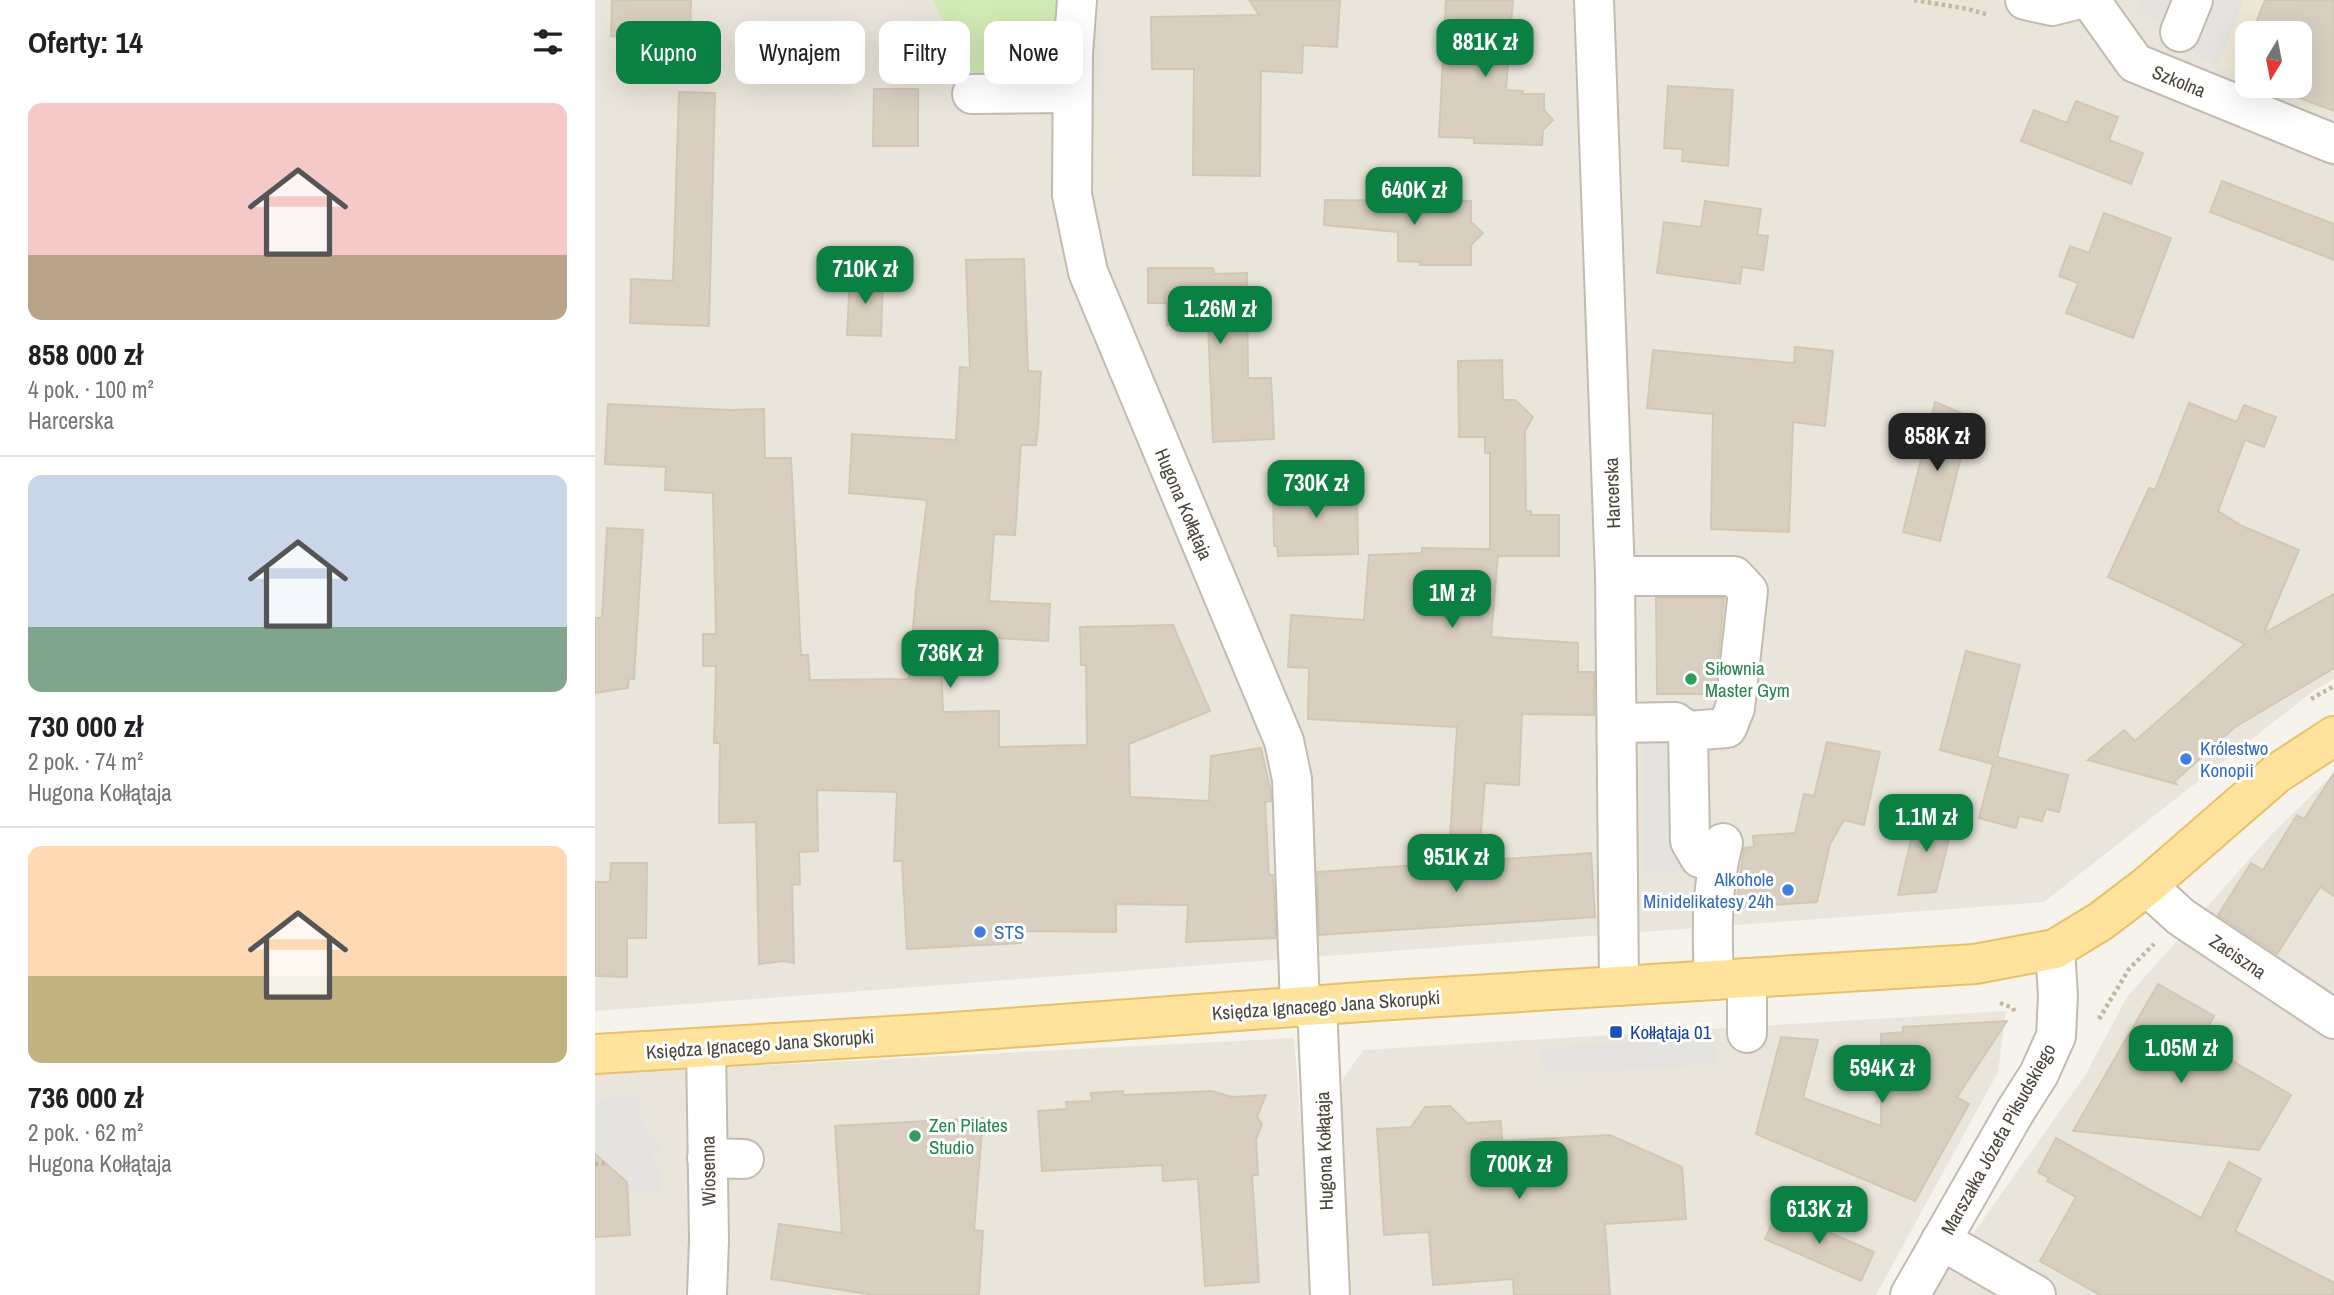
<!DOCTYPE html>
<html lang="pl">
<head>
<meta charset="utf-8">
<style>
	:root { --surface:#fff; --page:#f6f6f6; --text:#202124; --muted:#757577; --line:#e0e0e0; --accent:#0b8043 }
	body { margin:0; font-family:"Archivo Narrow",sans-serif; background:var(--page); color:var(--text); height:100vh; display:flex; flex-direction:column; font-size:26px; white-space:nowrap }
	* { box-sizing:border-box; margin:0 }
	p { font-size:23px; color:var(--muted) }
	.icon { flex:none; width:38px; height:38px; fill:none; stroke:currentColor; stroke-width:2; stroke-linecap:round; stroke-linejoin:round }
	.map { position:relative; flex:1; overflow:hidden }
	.details { display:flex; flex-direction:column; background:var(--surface); width:595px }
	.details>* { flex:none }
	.top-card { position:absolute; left:21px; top:21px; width:665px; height:63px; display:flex; gap:14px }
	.needle { width:46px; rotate:190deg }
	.buttons { position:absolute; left:1640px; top:21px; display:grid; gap:14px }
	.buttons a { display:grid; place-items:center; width:77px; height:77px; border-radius:14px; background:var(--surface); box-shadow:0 7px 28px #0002; font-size:35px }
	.price { position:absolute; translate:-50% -60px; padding:0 16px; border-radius:14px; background:var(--accent); color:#fff; font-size:23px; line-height:46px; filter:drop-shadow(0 2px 4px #0008) }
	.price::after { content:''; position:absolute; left:50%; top:42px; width:21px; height:16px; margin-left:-10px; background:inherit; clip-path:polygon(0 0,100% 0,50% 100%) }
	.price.on { background:#222; color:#fff }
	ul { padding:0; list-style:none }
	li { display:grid; align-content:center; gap:14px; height:371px; padding:0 28px }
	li+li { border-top:2px solid var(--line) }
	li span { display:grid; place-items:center; height:217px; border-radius:14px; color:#555 }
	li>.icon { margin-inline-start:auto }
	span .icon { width:126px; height:126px; fill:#fffc; stroke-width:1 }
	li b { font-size:30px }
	h2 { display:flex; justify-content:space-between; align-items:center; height:84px; padding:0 28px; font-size:30px }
	.tag { padding:0 24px; border-radius:14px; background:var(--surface); box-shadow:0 7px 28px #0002; font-size:24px; line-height:63px }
	.tag.on { background:var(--accent); color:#fff }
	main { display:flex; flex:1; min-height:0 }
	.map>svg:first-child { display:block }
</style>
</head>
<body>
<main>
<section class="details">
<h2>Oferty: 14<svg class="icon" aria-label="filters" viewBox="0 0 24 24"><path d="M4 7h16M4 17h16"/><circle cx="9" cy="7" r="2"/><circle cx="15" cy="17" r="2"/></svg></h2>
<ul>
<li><span style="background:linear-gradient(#f6c9c9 70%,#b9a48a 0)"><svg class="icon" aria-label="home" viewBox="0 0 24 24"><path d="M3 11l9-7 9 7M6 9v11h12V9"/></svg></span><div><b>858 000 zł</b><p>4 pok. · 100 m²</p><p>Harcerska</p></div></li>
<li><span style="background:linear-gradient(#c9d6e8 70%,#7fa58c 0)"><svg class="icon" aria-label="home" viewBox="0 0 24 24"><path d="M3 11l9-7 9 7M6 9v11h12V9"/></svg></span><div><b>730 000 zł</b><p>2 pok. · 74 m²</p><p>Hugona Kołłątaja</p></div></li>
<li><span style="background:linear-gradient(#ffd9b3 60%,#c2b280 0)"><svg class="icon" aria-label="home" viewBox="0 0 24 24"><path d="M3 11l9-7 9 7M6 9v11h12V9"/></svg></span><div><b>736 000 zł</b><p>2 pok. · 62 m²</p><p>Hugona Kołłątaja</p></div></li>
</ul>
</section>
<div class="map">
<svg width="1739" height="1295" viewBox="0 0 1739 1295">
	<rect width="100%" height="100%" fill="#f6f3ec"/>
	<g fill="#eae5da" fill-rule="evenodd">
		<path d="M0,0H1739V679L1717,692L1449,902L0,1011ZM1652,33H1704V86H1652Z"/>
		<path d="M1739,777V1295H1335L1491,1074L1532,997L1674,837L1730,782Z"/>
		<path d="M1411,1011L1403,1072L1281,1295H744L737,1190L748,1079L768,1050Z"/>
		<path d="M699,1038L720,1295H0V1074Z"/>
	</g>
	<path fill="#efe8d6" d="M1649,0H1739V112L1673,86H1704V33H1652V78L1622,66Z"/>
	<path fill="#d2eab5" d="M339,0H464L460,70L398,72L397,80L372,81Z"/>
	<g fill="#e5e3e0">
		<path d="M1548,0H1580L1568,25L1543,10Z"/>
		<path d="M1618,0H1649L1622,66L1596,54Z"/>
		<path d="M1049,710H1113V872L1049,873Z"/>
		<path d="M1119,1039L1121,1065L948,1074L946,1047Z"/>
		<path d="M45,1096L47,1126L66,1146L56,1157L65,1166V1190L34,1191V1179L9,1158H0V1099Z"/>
	</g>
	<g fill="#d8cfc1" stroke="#d3c7b4" stroke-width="2">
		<path d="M17,0H96L95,39L16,36Z"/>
		<path d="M654,0H745L742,47L708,45L707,73L666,71L665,176L598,175L599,69H557L556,17L664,15Z"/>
		<path d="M851,0H918L911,90L928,91L927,94H949V110L958,120L948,130L947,145L879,143V138L844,137Z"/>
		<path d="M1670,0H1739V111L1673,86H1704V33H1657Z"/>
		<path d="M1073,86L1138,90L1133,166L1087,161L1088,149L1069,148Z"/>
		<path d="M279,89H323V146H278Z"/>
		<path d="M84,92L120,93L114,326L35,323L36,279L78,281Z"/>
		<path d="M1481,101L1523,117L1514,140L1548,153L1536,184L1426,141L1439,110L1472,123Z"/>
		<path d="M1627,181L1739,224V260L1615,212Z"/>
		<path d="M730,200L876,201V222L888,233L876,245V265H825L826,262L803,261V232L729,225Z"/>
		<path d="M1110,201L1166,209L1162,235L1173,236L1168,270L1147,267L1145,284L1062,273L1069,222L1106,227Z"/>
		<path d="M1509,213L1576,238L1538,338L1471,313L1483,283L1464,276L1475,246L1494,253Z"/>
		<path d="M429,259L433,371L446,372L443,427L441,445H426L420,535L399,534L394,601L455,604L453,641L345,635L348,712L404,711V747L492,745L491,665H486L485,627L578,625L615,711L534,744L535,797L614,801L616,756L666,748L676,793V801L670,802L674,875H678L681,938L591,942L593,905L521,904V932L425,931L426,943L312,949L307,861H299L302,792L222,790L223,851L204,852L205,884L197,885L199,963L188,961L164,964L161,822L124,823L125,743H119L121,666H108V634H121L118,493L70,490L71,467L10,464L13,404L135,410L169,409L170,458H196L206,655H213L215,680L314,679L321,591L332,500L254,493L257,434L361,440L365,367L375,368L371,260Z"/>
		<path d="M553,268H618L619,274L652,273L653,378H676L679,439L618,442L613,325H572V303H553Z"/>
		<path d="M255,275L288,276L286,336L252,335Z"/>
		<path d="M1200,347L1238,351L1230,426L1198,422L1194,532L1116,529L1118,414L1052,408L1058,350L1199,363Z"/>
		<path d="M907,360L908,400H920L938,417L930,431L931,511H936V515H964V556H903L896,637L983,643V672H999V715L927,714L924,785L890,783L884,856L854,854L862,727L713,719L714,668L693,667L696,615L769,620L774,555L827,553V548L895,549V453H890V437H864L863,361Z"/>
		<path d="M1340,402L1376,417L1345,541L1308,532Z"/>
		<path d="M1594,403L1642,422L1649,405L1681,417L1669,447L1650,440L1623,511L1647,526L1704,550L1669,633L1739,594V668L1640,727L1579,782L1581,784L1493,760L1529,730L1540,741L1650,644L1586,611L1513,577L1554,488L1560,490Z"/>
		<path d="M762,485L763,554L683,556L682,546H679L678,487Z"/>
		<path d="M12,528L48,530L39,679L34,678L33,688L0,693V618H7Z"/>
		<path d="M1061,598H1129L1120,694H1062Z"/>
		<path d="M1371,651L1425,665L1402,757L1473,775L1464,812L1451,809L1447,821L1424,816L1421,828L1384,818L1398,764L1345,750Z"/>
		<path d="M1232,742L1285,752L1269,825L1249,820L1235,844L1222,902L1141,907L1149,848L1159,847L1158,836L1200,833L1209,794L1219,796Z"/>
		<path d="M1739,773V896L1725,887L1682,954L1623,915L1656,863L1668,870L1702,815L1709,819Z"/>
		<path d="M1323,810L1359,819L1341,892L1303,895Z"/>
		<path d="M996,853L1000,917L724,935L722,872Z"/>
		<path d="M16,863H52L51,938H32V977L0,976V882H15Z"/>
		<path d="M1563,984L1619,1016L1605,1042L1696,1095L1664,1150L1478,1131Z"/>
		<path d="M1412,1021L1362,1097L1374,1104L1320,1201L1161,1134L1186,1037L1223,1040L1208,1098L1286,1126V1034L1308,1032V1027Z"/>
		<path d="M528,1091V1095L617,1091L637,1097L671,1095L662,1117L667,1124L661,1140L663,1175H657L664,1282L610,1286L603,1179L568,1181L567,1165L447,1171L443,1111L472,1109L471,1102L497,1101L496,1093Z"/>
		<path d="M855,1106L872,1123L906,1121L907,1141L1015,1135L1087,1167L1091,1219L1010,1224L1015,1295H919L918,1279L838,1285L834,1232L789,1235L782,1129L816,1127L830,1107Z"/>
		<path d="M388,1118L379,1230L388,1231L384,1295H279L176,1279L184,1224L247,1233L240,1126Z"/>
		<path d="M1461,1138L1606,1218L1634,1162L1666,1179L1640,1231L1739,1283V1295H1505L1445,1261L1481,1197L1452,1181L1454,1178L1443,1172Z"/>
		<path d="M0,1154L32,1182L35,1235L0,1237Z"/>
		<path d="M1183,1210L1279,1252L1266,1281L1170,1239Z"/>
	</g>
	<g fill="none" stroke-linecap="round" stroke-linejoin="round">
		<g stroke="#c2bbae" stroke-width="42">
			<g id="minor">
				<path d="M482,0L478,53L477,195L493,272L689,741L697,779L705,1007"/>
				<path d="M999,0L1020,576L1024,986"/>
				<path d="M1430,0L1457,6L1481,0"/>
				<path d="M1495,0L1540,63L1739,144"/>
				<path d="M1585,32L1598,0"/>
				<path d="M377,94L477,93"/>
				<path d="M1020,576H1139L1153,591L1140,708L1132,728L1093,731"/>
				<path d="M1023,723L1080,722L1093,731L1095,841L1105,858"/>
				<path d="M1552,886L1586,917L1739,1019"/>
				<path d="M1152,978V1033"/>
				<path d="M1119,980C1117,934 1116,889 1128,843"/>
				<path d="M722,1006L735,1295"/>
				<path d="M111,1048L114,1240L112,1295"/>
				<path d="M112,1158L149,1159"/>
				<path d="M1346,1240L1441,1295"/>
				<path d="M1315,1295L1421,1110L1444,1074L1461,1036L1463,996L1460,949"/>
			</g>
		</g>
		<g stroke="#e6c16a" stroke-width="42">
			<path id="major" d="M0,1054L344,1033L780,1001L1380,964L1460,949L1506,921L1552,886L1681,774L1739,736"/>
		</g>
		<g stroke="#c4b79f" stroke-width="4.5" stroke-dasharray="3.5 3.5" stroke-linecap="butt">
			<path d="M1319,0L1373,9L1394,15"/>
			<path d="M1716,699L1739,686"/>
			<path d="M1405,1003L1418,1008L1420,1013"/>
			<path d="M1504,1019L1534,969L1559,944"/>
			<path d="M0,1164L9,1163"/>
		</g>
		<use href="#minor" stroke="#fff" stroke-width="38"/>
		<use href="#major" stroke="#ffe39c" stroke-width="38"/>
	</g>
	<g fill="#2e9e5b" stroke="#fff" stroke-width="2.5">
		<circle cx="1096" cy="679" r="7"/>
		<circle cx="320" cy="1136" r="7"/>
	</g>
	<g fill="#3f7fe0" stroke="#fff" stroke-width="2.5">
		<circle cx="1591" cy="759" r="7"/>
		<circle cx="1193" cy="890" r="7"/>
		<circle cx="385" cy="932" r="7"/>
	</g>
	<rect fill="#1a4fb4" stroke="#fff" stroke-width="2.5" x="1014" y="1025" width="14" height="14" rx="3.5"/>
	<g text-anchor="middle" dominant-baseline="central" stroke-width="6" stroke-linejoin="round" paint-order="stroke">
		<g font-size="19" fill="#4b4439" stroke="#fff">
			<text transform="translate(1584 81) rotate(22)">Szkolna</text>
			<text transform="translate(1017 493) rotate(-92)">Harcerska</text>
			<text transform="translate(589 504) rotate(67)">Hugona Kołłątaja</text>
			<text transform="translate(1643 956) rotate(34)">Zaciszna</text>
			<text transform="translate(731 1005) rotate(-4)">Księdza Ignacego Jana Skorupki</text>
			<text transform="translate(165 1044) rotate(-4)">Księdza Ignacego Jana Skorupki</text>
			<text transform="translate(1403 1139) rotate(-61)">Marszałka Józefa Piłsudskiego</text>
			<text transform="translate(729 1151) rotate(-92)">Hugona Kołłątaja</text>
			<text transform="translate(113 1171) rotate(-91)">Wiosenna</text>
		</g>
		<g font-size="19" fill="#27864d" stroke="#fff" text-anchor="start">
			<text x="1110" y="668">Siłownia<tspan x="1110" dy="22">Master Gym</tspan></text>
			<text x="334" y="1125">Zen Pilates<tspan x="334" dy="22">Studio</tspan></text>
		</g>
		<g font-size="19" fill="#366cbe" stroke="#fff" text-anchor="start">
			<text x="1605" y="748">Królestwo<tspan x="1605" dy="22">Konopii</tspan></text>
			<text x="1179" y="879" text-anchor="end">Alkohole<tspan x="1179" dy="22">Minidelikatesy 24h</tspan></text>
			<text x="399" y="932">STS</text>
		</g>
		<g font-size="19" fill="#164399" stroke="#fff" text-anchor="start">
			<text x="1035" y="1032">Kołłątaja 01</text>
		</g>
	</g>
</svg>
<div class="buttons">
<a><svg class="needle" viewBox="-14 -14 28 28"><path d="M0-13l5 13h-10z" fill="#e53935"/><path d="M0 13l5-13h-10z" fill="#757577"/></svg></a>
</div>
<b class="price" style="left:890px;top:79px">881K zł</b>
<b class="price" style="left:819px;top:227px">640K zł</b>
<b class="price" style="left:270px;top:306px">710K zł</b>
<b class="price" style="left:625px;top:346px">1.26M zł</b>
<b class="price on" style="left:1342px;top:473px">858K zł</b>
<b class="price" style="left:721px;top:520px">730K zł</b>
<b class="price" style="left:857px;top:630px">1M zł</b>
<b class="price" style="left:355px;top:690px">736K zł</b>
<b class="price" style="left:1331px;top:854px">1.1M zł</b>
<b class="price" style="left:861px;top:894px">951K zł</b>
<b class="price" style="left:1586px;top:1085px">1.05M zł</b>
<b class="price" style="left:1287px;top:1105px">594K zł</b>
<b class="price" style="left:924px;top:1201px">700K zł</b>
<b class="price" style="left:1224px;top:1246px">613K zł</b>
<div class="top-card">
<a class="tag on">Kupno</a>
<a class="tag">Wynajem</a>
<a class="tag">Filtry</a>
<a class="tag">Nowe</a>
</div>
</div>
</main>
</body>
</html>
